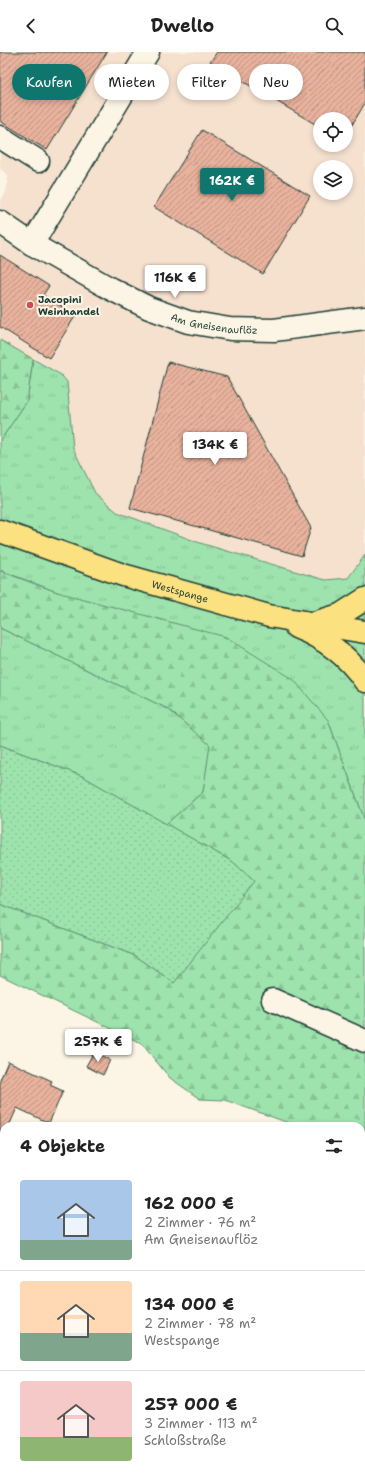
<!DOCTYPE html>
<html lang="de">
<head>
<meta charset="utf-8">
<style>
	:root { --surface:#fff; --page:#f2f2f2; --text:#222; --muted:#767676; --line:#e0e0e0; --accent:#0f766e }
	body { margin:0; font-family:"Shantell Sans",sans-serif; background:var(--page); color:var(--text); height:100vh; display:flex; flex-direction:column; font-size:15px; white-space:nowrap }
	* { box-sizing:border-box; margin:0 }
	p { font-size:13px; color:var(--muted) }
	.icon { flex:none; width:22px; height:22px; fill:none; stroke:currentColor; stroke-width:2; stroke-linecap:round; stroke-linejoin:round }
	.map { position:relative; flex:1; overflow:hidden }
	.sheet { position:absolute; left:0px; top:1070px; width:365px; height:356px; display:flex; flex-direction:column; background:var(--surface); border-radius:12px 12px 0 0; box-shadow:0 2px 6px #0003 }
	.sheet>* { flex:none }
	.top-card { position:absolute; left:12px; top:12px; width:341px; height:36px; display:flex; gap:8px }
	.fabs { position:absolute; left:313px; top:60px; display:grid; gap:8px }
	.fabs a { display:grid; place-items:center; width:40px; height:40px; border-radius:50%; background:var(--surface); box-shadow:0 2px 6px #0003; font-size:20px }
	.price { position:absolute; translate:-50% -34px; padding:0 9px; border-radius:4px; background:#fff; color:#222; font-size:13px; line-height:26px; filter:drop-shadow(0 1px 2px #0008) }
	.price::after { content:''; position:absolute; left:50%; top:24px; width:12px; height:9px; margin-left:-6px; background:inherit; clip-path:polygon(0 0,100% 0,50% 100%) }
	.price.selected { background:var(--accent); color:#fff }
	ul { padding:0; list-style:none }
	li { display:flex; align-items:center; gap:12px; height:100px; padding:0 20px }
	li+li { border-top:1px solid var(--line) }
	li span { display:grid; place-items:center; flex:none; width:112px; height:80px; border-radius:4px; color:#555 }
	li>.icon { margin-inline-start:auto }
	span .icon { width:48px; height:48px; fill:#fffc; stroke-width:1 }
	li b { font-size:17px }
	h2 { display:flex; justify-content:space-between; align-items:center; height:48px; padding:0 20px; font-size:17px }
	.pill { padding:0 14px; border-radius:18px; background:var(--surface); box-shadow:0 2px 6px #0003; font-size:14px; line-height:36px }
	.pill.selected { background:var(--accent); color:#fff }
	header { display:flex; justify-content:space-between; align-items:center; height:52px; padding:0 20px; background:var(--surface); font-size:18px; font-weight:700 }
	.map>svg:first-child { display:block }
</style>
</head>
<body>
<header><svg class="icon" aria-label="back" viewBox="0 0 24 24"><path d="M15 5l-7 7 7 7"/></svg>Dwello<svg class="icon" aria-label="search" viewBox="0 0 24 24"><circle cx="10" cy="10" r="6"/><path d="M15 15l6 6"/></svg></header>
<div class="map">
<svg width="365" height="1426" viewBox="0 0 365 1426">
	<defs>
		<pattern id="grass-tufts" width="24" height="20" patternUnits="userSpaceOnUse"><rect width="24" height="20" fill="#9ee3ae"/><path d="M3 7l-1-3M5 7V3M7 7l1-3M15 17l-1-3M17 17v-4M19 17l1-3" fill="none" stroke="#88c496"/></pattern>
		<pattern id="forest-firs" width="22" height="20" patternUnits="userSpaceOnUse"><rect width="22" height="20" fill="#9ee3ae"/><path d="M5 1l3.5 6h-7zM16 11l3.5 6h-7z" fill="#88c496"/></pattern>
		<pattern id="garden-dots" width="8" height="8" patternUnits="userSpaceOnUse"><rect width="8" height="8" fill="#9ee3ae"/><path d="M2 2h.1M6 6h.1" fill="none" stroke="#88c496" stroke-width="1.8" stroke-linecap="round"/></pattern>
		<pattern id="building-hatch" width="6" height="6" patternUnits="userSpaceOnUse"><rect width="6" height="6" fill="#e8b29d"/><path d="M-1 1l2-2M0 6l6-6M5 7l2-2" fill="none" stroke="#bb9281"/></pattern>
	</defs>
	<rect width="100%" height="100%" fill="#fcf5e5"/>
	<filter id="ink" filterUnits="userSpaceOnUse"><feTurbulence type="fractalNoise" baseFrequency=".025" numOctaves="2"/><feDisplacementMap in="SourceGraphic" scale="8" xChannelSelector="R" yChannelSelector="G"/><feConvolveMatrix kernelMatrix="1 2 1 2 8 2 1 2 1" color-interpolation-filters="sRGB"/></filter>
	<g filter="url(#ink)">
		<path fill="#f6e1cf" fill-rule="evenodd" d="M0,0H365V503L348,526L325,528L200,491L117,460L95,441L73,396L67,330L61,323L0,288V149L6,140L8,123L0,117ZM320,67H346V93H320ZM320,115H346V141H320Z"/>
		<g fill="url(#grass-tufts)" stroke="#5e9071">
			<path d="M33,307L61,323L67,330L73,396L95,441L117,460L200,491L325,528L348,526L365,503V769L328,668L57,540L0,518V389L27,349Z"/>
			<path d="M0,576L168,657L211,693L203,740L166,772L82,724L0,693Z"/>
			<path d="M361,1390L365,1393V1426H236L238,1422H361Z"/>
		</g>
		<g fill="url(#forest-firs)" stroke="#5e9071">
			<path d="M0,288L33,307L27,349L0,389Z"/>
			<path d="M0,519L57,540L226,585L293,627L328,668L365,769V1110L361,1108V1074H297L225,1048L200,1047L170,1026L141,991L0,923V852L136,904L174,931L233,810L166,772L203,740L210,693L168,657L0,576Z"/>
		</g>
		<path fill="url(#garden-dots)" stroke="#5e9071" d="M0,693L82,724L233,810L254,829L174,931L136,904L0,852Z"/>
		<g fill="url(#building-hatch)" stroke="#1f3d34">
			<path d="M0,0H107L47,98L0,69Z"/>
			<path d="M217,0H365V51L346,83V67H320V75L210,10Z"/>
			<path d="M202,78L310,144L263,222L154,155Z"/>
			<path d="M0,203L49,234L43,243L76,263L49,306L0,275Z"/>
			<path d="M168,310L227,325L311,476L302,504L130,456Z"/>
			<path d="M94,1000L110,1008L103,1023L86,1014Z"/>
			<path d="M8,1009L52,1029L50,1033L63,1039L49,1071L17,1056L9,1074H4V1085L0,1094V1028Z"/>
		</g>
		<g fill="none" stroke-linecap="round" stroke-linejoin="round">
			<g stroke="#1f3d34" stroke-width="25">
				<g id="minor">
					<path d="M0,85L38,109"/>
					<path id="s1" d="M0,170L32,192L111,237L149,256L188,270L230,277L274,278L365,266"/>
					<path d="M32,192L148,0"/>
					<path d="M273,948L365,989"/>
					<path d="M0,1118L4,1120"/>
					<path d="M0,1318L4,1315"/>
					<path d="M361,1354L365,1357"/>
					<path d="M248,1426L251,1422"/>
				</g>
			</g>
			<g stroke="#1f3d34" stroke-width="25">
				<g id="major">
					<path id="s2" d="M0,479L123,523L269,564L365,580"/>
					<path d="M314,571L340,563L365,547"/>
					<path d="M296,575C324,586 348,604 365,629"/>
				</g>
			</g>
			<use href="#minor" stroke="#fcf5e5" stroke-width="22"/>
			<use href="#major" stroke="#fbe180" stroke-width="22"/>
		</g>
	</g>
	<circle fill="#d1495b" stroke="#fcf5e5" stroke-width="1.5" cx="30" cy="253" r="4"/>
	<g text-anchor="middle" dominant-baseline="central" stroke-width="4" stroke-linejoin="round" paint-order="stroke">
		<g font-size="10" font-weight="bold" fill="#1f3d34" stroke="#fcf5e5" text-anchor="start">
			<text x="38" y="247">Jacopini<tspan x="38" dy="12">Weinhandel</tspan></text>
		</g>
		<g font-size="10" fill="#1f3d34" stroke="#fcf5e5">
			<text stroke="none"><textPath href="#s1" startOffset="240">Am Gneisenauflöz</textPath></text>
			<text stroke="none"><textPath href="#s2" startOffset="190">Westspange</textPath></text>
		</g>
	</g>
</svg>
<div class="fabs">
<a><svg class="icon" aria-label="locate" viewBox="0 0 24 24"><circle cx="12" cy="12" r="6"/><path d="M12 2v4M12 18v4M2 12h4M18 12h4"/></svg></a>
<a><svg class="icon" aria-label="layers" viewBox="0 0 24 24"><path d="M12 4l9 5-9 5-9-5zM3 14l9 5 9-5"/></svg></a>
</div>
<b class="price selected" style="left:232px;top:150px">162K €</b>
<b class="price" style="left:175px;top:247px">116K €</b>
<b class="price" style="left:215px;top:414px">134K €</b>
<b class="price" style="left:98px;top:1011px">257K €</b>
<div class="top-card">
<a class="pill selected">Kaufen</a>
<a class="pill">Mieten</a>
<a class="pill">Filter</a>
<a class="pill">Neu</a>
</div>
<section class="sheet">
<h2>4 Objekte<svg class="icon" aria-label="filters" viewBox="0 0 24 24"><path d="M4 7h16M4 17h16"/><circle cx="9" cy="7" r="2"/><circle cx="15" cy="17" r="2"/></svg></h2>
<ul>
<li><span style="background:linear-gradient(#a9c7e8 75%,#7fa58c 0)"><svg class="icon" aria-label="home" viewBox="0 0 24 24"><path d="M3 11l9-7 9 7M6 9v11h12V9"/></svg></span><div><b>162 000 €</b><p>2 Zimmer · 76 m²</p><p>Am Gneisenauflöz</p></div></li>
<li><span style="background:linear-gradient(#ffd9b3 65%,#7fa58c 0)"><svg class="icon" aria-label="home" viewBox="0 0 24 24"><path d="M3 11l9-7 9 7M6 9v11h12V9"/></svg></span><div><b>134 000 €</b><p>2 Zimmer · 78 m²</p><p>Westspange</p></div></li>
<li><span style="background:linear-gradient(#f6c9c9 70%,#8fb573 0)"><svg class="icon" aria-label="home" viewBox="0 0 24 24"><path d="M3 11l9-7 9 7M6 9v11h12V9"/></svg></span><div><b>257 000 €</b><p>3 Zimmer · 113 m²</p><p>Schloßstraße</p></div></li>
</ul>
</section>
</div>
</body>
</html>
